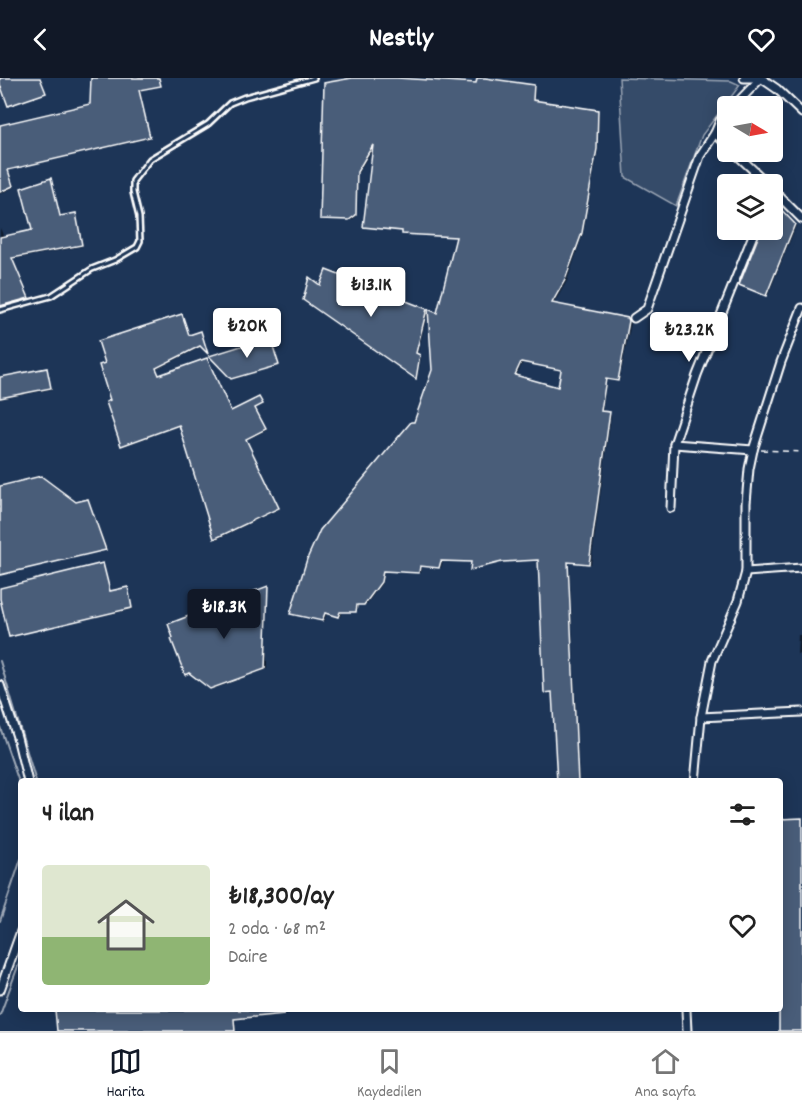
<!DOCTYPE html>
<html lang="tr">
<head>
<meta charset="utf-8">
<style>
	:root { --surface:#fff; --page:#f2f2f2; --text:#222; --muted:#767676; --line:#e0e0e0; --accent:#111827 }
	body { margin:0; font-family:Dekko,sans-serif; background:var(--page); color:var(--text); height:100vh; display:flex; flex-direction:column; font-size:22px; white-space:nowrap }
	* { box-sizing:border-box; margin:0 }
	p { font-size:20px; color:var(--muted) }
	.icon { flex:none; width:33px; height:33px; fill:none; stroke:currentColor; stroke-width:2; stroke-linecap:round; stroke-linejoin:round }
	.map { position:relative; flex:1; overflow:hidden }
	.drawer { position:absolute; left:18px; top:700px; width:765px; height:234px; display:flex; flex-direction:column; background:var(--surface); border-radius:6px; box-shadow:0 3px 15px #0003 }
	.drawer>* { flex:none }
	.needle { width:39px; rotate:100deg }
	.controls { position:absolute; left:717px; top:18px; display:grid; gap:12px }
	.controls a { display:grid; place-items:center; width:66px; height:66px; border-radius:6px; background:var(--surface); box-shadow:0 3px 15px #0003; font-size:30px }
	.price { position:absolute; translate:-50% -51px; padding:0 14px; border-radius:6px; background:#fff; color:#222; font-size:20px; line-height:39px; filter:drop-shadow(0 2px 3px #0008) }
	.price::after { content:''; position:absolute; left:50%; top:36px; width:18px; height:14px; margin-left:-9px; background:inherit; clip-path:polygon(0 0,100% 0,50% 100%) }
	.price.active { background:var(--accent); color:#fff }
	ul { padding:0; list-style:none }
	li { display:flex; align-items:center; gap:18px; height:150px; padding:0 24px }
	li+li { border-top:2px solid var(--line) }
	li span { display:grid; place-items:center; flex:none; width:168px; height:120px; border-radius:6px; color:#555 }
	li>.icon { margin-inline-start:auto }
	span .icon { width:72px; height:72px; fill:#fffc; stroke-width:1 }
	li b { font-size:26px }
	h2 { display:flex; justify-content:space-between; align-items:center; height:72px; padding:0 24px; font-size:26px }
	header { display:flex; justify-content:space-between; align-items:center; height:78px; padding:0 24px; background:var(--accent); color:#fff; font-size:27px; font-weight:700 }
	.tab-bar { display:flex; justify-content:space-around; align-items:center; height:84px; border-top:2px solid var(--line); background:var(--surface); font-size:16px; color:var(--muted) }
	.tab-bar a { display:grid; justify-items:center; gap:3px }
	.tab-bar .active { color:var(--accent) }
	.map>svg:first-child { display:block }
</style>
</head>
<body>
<header><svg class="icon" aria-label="back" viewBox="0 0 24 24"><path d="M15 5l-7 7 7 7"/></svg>Nestly<svg class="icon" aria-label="heart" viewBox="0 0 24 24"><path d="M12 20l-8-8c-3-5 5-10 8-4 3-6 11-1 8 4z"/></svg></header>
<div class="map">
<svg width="802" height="953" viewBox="0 0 802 953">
	<rect width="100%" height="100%" fill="#1d3557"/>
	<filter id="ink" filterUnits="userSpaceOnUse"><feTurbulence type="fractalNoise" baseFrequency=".0167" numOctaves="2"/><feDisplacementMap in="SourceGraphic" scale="12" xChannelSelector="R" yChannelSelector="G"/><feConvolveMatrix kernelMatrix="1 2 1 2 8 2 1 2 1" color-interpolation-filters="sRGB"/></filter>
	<g filter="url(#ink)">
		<path fill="#364b69" stroke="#9aa5b4" stroke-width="1.5" d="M619,0L731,3L740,7L702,57L676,128L625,99Z"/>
		<g fill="#0007" fill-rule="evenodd">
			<path d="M0,0H41L46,15L10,28Z"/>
			<path d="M93,0H160L161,8L140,12L150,60L9,92L14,109L0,116V48L91,27Z"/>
			<path d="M360,0L533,8L535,9L534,24L599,35L598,72L583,156L567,203L553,227L628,242L631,245L619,303L607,300L602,335L611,337L591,486L569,484L579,704H558L554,614H546L539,482L504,484L473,492L472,484L443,483L441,490L421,488V495L384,493L382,505L366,527H358L357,534H342L340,539L327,535L324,543L293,536L415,346L433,293L457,159L405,156L375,68L358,95L357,138L352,142L323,141ZM523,284L563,292L559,311L516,299Z"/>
			<path d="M50,102L61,139L77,137L83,168L13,181L30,221L0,229V150L4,159L34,153Z"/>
			<path d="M774,125L796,148L768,217L741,206L763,152H772Z"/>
			<path d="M327,193L428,233L417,277L421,279L417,301L305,222L321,209Z"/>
			<path d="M181,237L190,259L202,256L208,274L203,268L157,291L160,299L207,282L232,334L259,321L263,327L256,330L267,352L246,362L279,431L217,461L181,347L124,368L112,323Z"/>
			<path d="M270,260L280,287L234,301L232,300Z"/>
			<path d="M47,292L52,311L0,321V300Z"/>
			<path d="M0,409L76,425L89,424L107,472L0,497Z"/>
			<path d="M103,487L111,514L129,511L133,531L10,558L0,511Z"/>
			<path d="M267,510V591L213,611L192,595L186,596Z"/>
			<path d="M798,557H802V577L797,576Z"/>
			<path d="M56,932H273L274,938L235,941L236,953H58Z"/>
		</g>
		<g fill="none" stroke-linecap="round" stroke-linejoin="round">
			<g stroke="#a0aab8" stroke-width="2">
				<path d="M0,583L36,704"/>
				<path d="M0,649L21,710"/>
				<path d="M0,843L21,781"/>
				<path d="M0,937L21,880"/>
			</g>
		</g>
		<g fill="#4a5d79" stroke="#fff" stroke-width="1.5" fill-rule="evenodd">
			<path d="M0,0H40L46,15L8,28L0,6Z"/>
			<path d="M91,0H159L161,8L139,12L150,59L8,92L13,108L0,114V47L90,26Z"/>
			<path d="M352,0H397L476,5L477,0H485L534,7L533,22L598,32L597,71L582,155L565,202L552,225L628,240L629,243L618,303L606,301L601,333L610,334L589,486L568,484L578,704H557L552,614L544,615L538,482L502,484L470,492L471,484L441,483L439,490L420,488L419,495L383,493L381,504L364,527H357L356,534H340L338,539L325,535L322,543L290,536L307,481L320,452L411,344H414L432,292L428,231L437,235L456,159L402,156V153L363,149L373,67L357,94L356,137L349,142L320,141L324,5ZM521,284L561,292L558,309L515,297Z"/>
			<path d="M51,100L60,138L76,135L82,167L12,180L29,220L0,228V159L32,152L21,110Z"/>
			<path d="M772,122L795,146L766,218L739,207L761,152H772Z"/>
			<path d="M326,192L427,231L416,275L420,277L416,301L303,222L309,199L320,207Z"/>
			<path d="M182,236L189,257L201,253L208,276L200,268L156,290L159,297L207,280L231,333L259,319L263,326L255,330L266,351L246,361L279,430L214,461L179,347L121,368L106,324L110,322L99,287L105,285L98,263Z"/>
			<path d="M270,259L279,287L231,301L209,278Z"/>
			<path d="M47,290L51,310L0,320V299Z"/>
			<path d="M41,398L76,424L88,421L106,472L0,497V408Z"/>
			<path d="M103,485L110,513L128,509L132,530L9,559L0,521V510Z"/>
			<path d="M268,508L265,591L210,611L189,595L185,597L171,561L173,560L168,546Z"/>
			<path d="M802,740V953H779L780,741Z"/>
			<path d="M55,932H284V936L234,941L235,953H57Z"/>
		</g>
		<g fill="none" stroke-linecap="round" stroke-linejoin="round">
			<g stroke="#fff" stroke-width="8">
				<path id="service" d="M0,232L51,218L92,191L115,182L137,169L140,163L139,139L133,114V103L150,81L208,46L230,25L245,19L314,0"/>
			</g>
			<g stroke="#fff" stroke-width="11">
				<g id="minor">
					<path d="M744,0H761L777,11L802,35"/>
					<path d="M734,28L761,0"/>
					<path d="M728,35L720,43L715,55L728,68"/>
					<path d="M734,74L768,106"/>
					<path d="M772,111L802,141"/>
					<path d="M634,240L647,231L700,78L715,55"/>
					<path d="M674,366L753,372"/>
					<path d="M671,430L674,366L697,297L755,152"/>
					<path d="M746,494L802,490"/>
					<path d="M0,607L17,659L28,704"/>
					<path d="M701,639L802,634"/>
					<path d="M695,704L701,639L712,583L738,523L746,494V425L749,391L753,372L781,284L802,230"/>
					<path d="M0,912L21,853"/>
					<path d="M686,932L687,953"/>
				</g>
			</g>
			<path stroke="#fff" stroke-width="1.5" stroke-dasharray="6 4.5" stroke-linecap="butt" d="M761,372L802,374"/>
			<use href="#service" stroke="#1d3557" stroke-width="3"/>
			<use href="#minor" stroke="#1d3557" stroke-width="7"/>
		</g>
	</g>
</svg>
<div class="controls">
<a><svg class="needle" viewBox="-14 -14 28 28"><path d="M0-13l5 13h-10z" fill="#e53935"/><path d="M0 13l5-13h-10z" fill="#767676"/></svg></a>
<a><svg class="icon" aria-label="layers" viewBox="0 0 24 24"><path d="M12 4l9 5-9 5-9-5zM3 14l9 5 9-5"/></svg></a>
</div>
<b class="price" style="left:371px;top:240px">₺13.1K</b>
<b class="price" style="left:247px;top:281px">₺20K</b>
<b class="price" style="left:689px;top:285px">₺23.2K</b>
<b class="price active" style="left:224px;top:562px">₺18.3K</b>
<section class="drawer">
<h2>4 ilan<svg class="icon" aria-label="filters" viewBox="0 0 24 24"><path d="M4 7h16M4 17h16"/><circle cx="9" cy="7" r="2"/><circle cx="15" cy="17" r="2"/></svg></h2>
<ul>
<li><span style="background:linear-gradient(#dfe7d0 60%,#8fb573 0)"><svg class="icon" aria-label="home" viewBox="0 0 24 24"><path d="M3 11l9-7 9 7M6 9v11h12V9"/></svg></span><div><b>₺18,300/ay</b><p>2 oda · 68 m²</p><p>Daire</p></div><svg class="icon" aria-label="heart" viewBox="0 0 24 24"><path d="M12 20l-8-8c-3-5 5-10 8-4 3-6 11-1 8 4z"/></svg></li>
</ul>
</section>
</div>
<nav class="tab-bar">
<a class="active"><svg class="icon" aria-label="map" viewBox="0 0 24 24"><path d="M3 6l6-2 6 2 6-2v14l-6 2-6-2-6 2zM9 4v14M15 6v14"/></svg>Harita</a>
<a><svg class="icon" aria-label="saved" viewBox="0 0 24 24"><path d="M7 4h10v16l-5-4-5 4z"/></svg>Kaydedilen</a>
<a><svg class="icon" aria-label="home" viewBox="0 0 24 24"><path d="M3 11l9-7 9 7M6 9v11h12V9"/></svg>Ana sayfa</a>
</nav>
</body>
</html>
